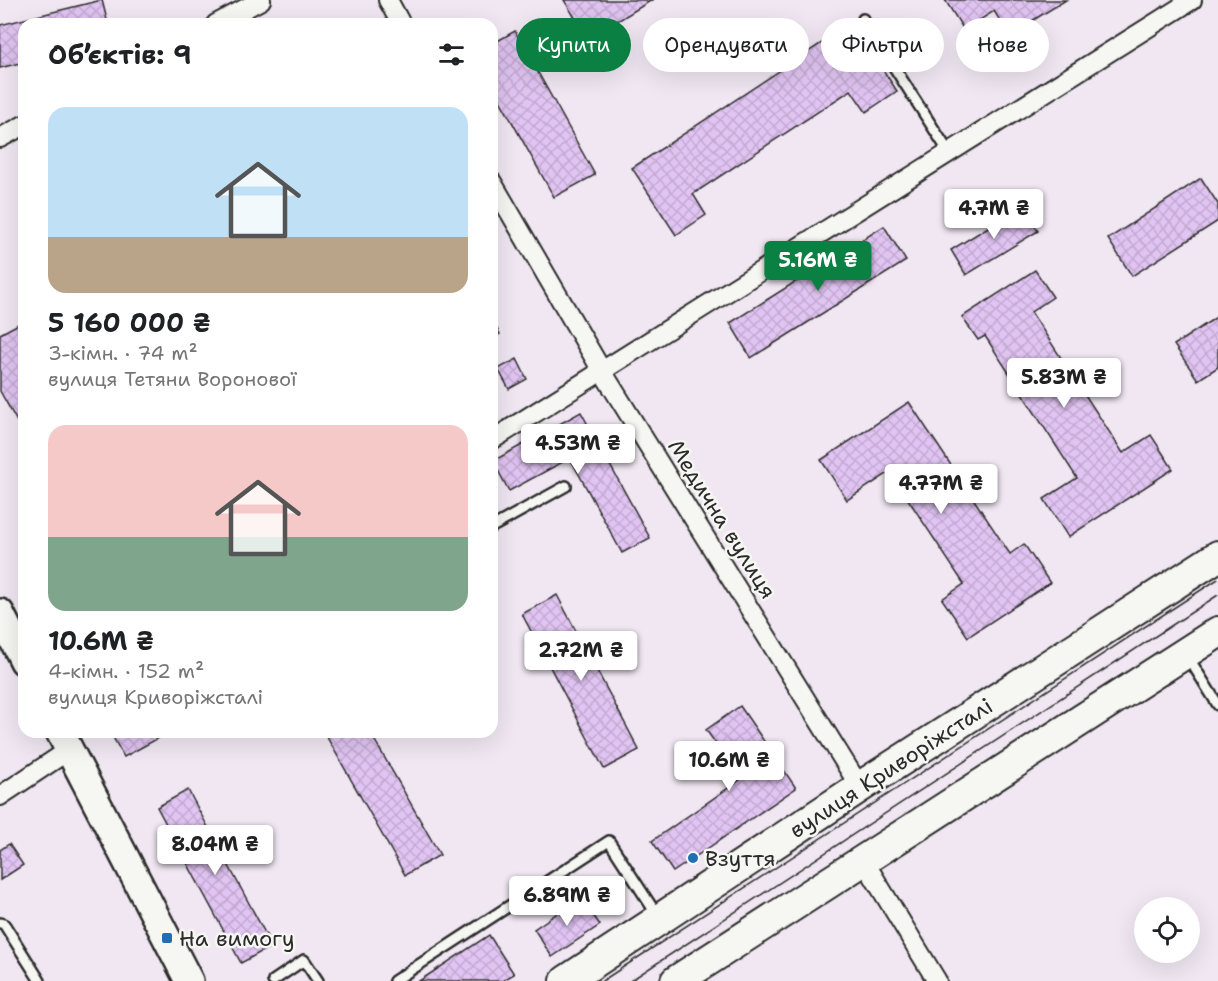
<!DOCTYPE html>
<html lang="uk">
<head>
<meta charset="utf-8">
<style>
	:root { --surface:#fff; --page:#f6f6f6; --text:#202124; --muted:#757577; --accent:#0b8043 }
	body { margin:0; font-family:"Shantell Sans",sans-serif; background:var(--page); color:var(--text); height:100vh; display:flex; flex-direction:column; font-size:22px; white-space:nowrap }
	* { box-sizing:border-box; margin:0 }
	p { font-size:20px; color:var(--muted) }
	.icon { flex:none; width:33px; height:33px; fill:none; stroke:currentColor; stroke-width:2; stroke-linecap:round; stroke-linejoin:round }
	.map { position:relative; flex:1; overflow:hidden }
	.side { position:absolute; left:18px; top:18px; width:480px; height:720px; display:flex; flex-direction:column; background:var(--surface); border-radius:18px; box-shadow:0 6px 24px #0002 }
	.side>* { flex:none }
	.banner { position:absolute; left:516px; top:18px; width:570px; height:54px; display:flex; gap:12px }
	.buttons { position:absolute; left:1134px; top:897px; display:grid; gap:12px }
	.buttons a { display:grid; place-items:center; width:66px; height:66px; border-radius:50%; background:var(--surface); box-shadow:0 6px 24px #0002; font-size:30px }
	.price { position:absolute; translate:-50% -51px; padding:0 14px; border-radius:6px; background:#fff; color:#222; font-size:20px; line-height:39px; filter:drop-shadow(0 2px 3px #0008) }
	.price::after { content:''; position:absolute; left:50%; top:36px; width:18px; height:14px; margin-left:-9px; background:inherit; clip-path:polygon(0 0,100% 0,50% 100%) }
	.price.active { background:var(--accent); color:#fff }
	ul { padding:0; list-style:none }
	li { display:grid; align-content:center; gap:12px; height:318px; padding:0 30px }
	li span { display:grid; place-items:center; height:186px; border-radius:18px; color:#555 }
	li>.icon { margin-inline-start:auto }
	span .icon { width:108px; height:108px; fill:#fffc; stroke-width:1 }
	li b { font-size:26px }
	h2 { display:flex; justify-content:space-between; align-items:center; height:72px; padding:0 30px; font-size:26px }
	.tag { padding:0 21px; border-radius:27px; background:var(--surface); box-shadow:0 6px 24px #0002; font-size:21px; line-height:54px }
	.tag.active { background:var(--accent); color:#fff }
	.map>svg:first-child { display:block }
</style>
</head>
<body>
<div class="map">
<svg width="1218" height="981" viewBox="0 0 1218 981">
	<defs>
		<pattern id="building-cross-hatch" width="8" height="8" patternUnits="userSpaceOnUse" patternTransform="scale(1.5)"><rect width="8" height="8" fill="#e1c4f2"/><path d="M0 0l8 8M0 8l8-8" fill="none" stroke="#c1a9d0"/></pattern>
	</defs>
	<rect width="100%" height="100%" fill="#f0e7f2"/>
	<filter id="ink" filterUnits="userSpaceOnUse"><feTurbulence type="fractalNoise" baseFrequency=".0167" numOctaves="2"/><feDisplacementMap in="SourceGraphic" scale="12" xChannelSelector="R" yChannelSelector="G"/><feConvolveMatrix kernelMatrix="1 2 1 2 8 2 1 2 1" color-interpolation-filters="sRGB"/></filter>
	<g filter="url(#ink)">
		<g fill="url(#building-cross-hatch)" stroke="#2b2b2b" stroke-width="1.5">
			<path d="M102,0L108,24H24V62L0,68V25Z"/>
			<path d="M564,0H652L588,39Z"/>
			<path d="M945,0H1066L1009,35L994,11L964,30Z"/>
			<path d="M852,23L897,91L866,112L851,90L693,194L706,215L676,235L632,168Z"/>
			<path d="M515,31L595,175L554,197L492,86V44Z"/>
			<path d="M1201,178L1218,204V221L1132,276L1108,239Z"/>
			<path d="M1022,206L1038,231L966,275L951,250Z"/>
			<path d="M884,226L906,261L751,358L730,323Z"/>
			<path d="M1035,270L1053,297L1031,312L1123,453L1151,435L1173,469L1068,537L1044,499L1077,478L985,336L978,340L962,317Z"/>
			<path d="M1218,316V367L1198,380L1174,345Z"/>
			<path d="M492,320L500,334L492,339Z"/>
			<path d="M24,321V434L0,391V334Z"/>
			<path d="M517,359L527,379L509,389L498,369Z"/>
			<path d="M909,402L1010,554L1024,544L1050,583L968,637L942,599L964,584L890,472L847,500L821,460Z"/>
			<path d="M581,412L650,538L622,553L570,458L509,491L493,461Z"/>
			<path d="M557,595L639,750L604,769L522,614Z"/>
			<path d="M740,706L796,788L673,872L652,841L741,779L706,730Z"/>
			<path d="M110,732H165L166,734L124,757Z"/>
			<path d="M324,732H370L440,855L405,875Z"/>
			<path d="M188,790L272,946L241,963L157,807Z"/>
			<path d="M9,844L23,865L0,880V850Z"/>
			<path d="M581,897L600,925L552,957L534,929Z"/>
			<path d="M489,935L514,974L502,981H419Z"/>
		</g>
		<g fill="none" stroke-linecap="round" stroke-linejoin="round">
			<g stroke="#2b2b2b" stroke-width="14">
				<g id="lane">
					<path d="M863,19L950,154"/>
					<path d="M492,527L566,486"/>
					<path d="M1188,657L1218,705"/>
					<path d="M0,923L4,924L40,981"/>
					<path d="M273,981L304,960L318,981"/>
					<path d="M394,981L609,841L657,915"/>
				</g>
			</g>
			<g stroke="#2b2b2b" stroke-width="22">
				<g id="street">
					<path d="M388,0L401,24"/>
					<path d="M216,24L261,0"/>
					<path d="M0,138L24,125"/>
					<path d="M492,182L602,371L860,787"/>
					<path d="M492,440L1192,0"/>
					<path d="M0,796L69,750"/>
					<path d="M864,861L937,981"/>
				</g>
			</g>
			<g stroke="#2b2b2b" stroke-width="32">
				<g id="secondary">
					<path d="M0,613L24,661"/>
					<path d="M60,732L189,981"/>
				</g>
			</g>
			<g stroke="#2b2b2b" stroke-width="34">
				<g id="primary">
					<path d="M566,981L860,787L1218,556"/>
					<path d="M676,981L1218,632"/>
				</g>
			</g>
			<use href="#lane" stroke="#f6f6f2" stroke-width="9"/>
			<use href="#street" stroke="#f6f6f2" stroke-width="18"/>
			<use href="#secondary" stroke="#f6f6f2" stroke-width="27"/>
			<use href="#primary" stroke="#f6f6f2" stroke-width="30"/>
			<g stroke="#2b2b2b" stroke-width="1.5">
				<path d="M602,981L1218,579"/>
				<path d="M630,981L1218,595"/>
			</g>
		</g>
	</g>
	<g fill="#1f6fb2" stroke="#f6f6f2" stroke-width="2">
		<circle cx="693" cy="858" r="6"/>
		<rect x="161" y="932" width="12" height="12" rx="3"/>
	</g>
	<g text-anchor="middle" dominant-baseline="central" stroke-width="5" stroke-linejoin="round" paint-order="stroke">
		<g font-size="22" fill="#2b2b2b" stroke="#f6f6f2">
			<text transform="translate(722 519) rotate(58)">Медична вулиця</text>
			<text transform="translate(891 768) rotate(-33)">вулиця Криворіжсталі</text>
		</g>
		<g font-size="22" fill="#2b2b2b" stroke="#f6f6f2" text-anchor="start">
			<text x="705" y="858">Взуття</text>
			<text x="179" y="938">На вимогу</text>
		</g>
	</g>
</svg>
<div class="buttons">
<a><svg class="icon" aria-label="locate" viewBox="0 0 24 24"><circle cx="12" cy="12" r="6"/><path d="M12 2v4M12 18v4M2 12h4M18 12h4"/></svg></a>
</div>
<b class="price" style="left:994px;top:240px">4.7M ₴</b>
<b class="price active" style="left:818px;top:292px">5.16M ₴</b>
<b class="price" style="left:1064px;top:409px">5.83M ₴</b>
<b class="price" style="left:578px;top:475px">4.53M ₴</b>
<b class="price" style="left:941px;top:515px">4.77M ₴</b>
<b class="price" style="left:581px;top:682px">2.72M ₴</b>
<b class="price" style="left:729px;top:792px">10.6M ₴</b>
<b class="price" style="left:215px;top:876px">8.04M ₴</b>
<b class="price" style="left:567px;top:927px">6.89M ₴</b>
<div class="banner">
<a class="tag active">Купити</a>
<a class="tag">Орендувати</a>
<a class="tag">Фільтри</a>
<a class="tag">Нове</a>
</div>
<section class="side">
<h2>Об’єктів: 9<svg class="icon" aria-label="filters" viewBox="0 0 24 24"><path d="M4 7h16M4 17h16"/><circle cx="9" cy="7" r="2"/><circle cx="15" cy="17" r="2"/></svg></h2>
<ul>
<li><span style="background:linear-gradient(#bfe0f5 70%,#b9a48a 0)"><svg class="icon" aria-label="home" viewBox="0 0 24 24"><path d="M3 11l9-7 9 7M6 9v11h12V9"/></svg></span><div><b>5 160 000 ₴</b><p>3-кімн. · 74 m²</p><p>вулиця Тетяни Воронової</p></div></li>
<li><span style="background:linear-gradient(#f6c9c9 60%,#7fa58c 0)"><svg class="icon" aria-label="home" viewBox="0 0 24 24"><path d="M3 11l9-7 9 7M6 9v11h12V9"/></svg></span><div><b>10.6M ₴</b><p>4-кімн. · 152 m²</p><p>вулиця Криворіжсталі</p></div></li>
</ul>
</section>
</div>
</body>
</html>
